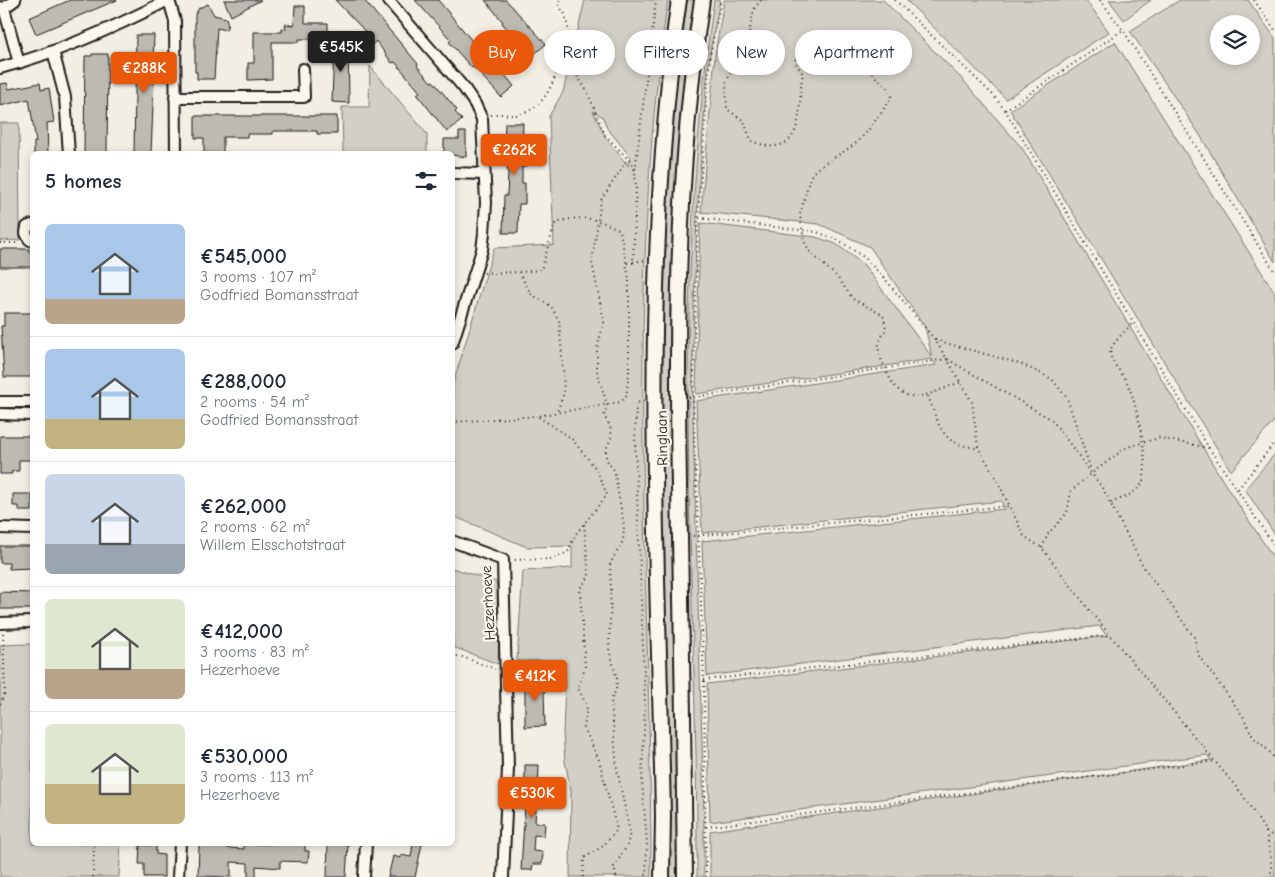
<!DOCTYPE html>
<html lang="en">
<head>
<meta charset="utf-8">
<style>
	:root { --surface:#fff; --page:#f6f6f7; --text:#1f2937; --muted:#747a83; --line:#e0e1e3; --accent:#ea580c }
	body { margin:0; font-family:"Comic Neue",sans-serif; background:var(--page); color:var(--text); height:100vh; display:flex; flex-direction:column; font-size:19px; white-space:nowrap }
	* { box-sizing:border-box; margin:0 }
	p { font-size:16px; color:var(--muted) }
	.icon { flex:none; width:28px; height:28px; fill:none; stroke:currentColor; stroke-width:2; stroke-linecap:round; stroke-linejoin:round }
	.map { position:relative; flex:1; overflow:hidden }
	.sheet { position:absolute; left:30px; top:151px; width:425px; height:695px; display:flex; flex-direction:column; background:var(--surface); border-radius:8px; box-shadow:0 2px 8px #0003 }
	.sheet>* { flex:none }
	.hud { position:absolute; left:470px; top:30px; width:475px; height:45px; display:flex; gap:10px }
	.fabs { position:absolute; left:1210px; top:15px; display:grid; gap:10px }
	.fabs a { display:grid; place-items:center; width:50px; height:50px; border-radius:50%; background:var(--surface); box-shadow:0 2px 8px #0003; font-size:25px }
	.price { position:absolute; translate:-50% -42px; padding:0 11px; border-radius:5px; background:var(--accent); color:#fff; font-size:16px; line-height:32px; filter:drop-shadow(0 1px 2px #0008) }
	.price::after { content:''; position:absolute; left:50%; top:30px; width:15px; height:11px; margin-left:-8px; background:inherit; clip-path:polygon(0 0,100% 0,50% 100%) }
	.price.on { background:#222; color:#fff }
	ul { padding:0; list-style:none }
	li { display:flex; align-items:center; gap:15px; height:125px; padding:0 15px }
	li+li { border-top:1px solid var(--line) }
	li span { display:grid; place-items:center; flex:none; width:140px; height:100px; border-radius:8px; color:#555 }
	li>.icon { margin-inline-start:auto }
	span .icon { width:60px; height:60px; fill:#fffc; stroke-width:1 }
	li b { font-size:21px }
	h2 { display:flex; justify-content:space-between; align-items:center; height:60px; padding:0 15px; font-size:21px }
	.chip { padding:0 18px; border-radius:22px; background:var(--surface); box-shadow:0 2px 8px #0003; font-size:18px; line-height:45px }
	.chip.on { background:var(--accent); color:#fff }
	.map>svg:first-child { display:block }
</style>
</head>
<body>
<div class="map">
<svg width="1275" height="877" viewBox="0 0 1275 877">
	<rect width="100%" height="100%" fill="#f2eee4"/>
	<filter id="ink" filterUnits="userSpaceOnUse"><feTurbulence type="fractalNoise" baseFrequency=".02" numOctaves="2"/><feDisplacementMap in="SourceGraphic" scale="10" xChannelSelector="R" yChannelSelector="G"/><feConvolveMatrix kernelMatrix="1 2 1 2 8 2 1 2 1" color-interpolation-filters="sRGB"/></filter>
	<g filter="url(#ink)">
		<g fill="#d2cfc6" stroke="#777671" fill-rule="evenodd">
			<path d="M585,0H668C624,290 651,585 651,877H570L571,791L565,762L563,733L565,685L562,660L517,661L523,571L572,568V546L527,547L453,516V384L494,248L554,245L549,116L563,92ZM593,111L603,117L607,128L630,156L628,166L606,138Z"/>
			<path d="M687,0H696L682,108L670,310L678,764V877H669C672,705 660,533 661,361C662,240 670,120 687,0Z"/>
			<path d="M714,0H720L710,53L707,78L697,213L693,336V421L704,815V877H697C698,717 688,556 688,396C688,264 695,131 714,0Z"/>
			<path d="M724,0H883L962,79L1022,148L1226,486L1275,560V877H710V831L1211,760L1207,755L710,822L707,684L1107,636L1099,626L707,676L702,541L1005,509L1001,501L702,533L696,401L936,365L932,359L696,394L700,223L816,237L836,244L864,265L932,357L925,327L870,247L819,224L701,212L715,55Z"/>
			<path d="M906,0H1086L1109,32L1006,99Z"/>
			<path d="M1109,0H1151L1124,20Z"/>
			<path d="M1180,0H1248L1275,38V262L1200,135L1130,31ZM1219,24H1251V56H1219Z"/>
			<path d="M1115,42L1275,293V420L1231,471L1010,110Z"/>
			<path d="M370,66L427,134V154H343L342,107H369Z"/>
			<path d="M0,123H19L20,240L0,241Z"/>
			<path d="M1275,454V535L1245,489Z"/>
			<path d="M452,568L496,582L500,603L498,664L453,647Z"/>
			<path d="M32,644V844H121L119,877H0V645Z"/>
		</g>
		<g fill="#bdbab1" stroke="#1c1c1c">
			<path d="M70,0H117L36,34L29,18Z"/>
			<path d="M224,0H261L231,16Z"/>
			<path d="M335,0H364L418,64L417,66L431,82L433,81L457,110L455,112L462,120L447,132L417,94L420,92L395,62L392,63L376,41L371,46L365,39L369,37L362,28Z"/>
			<path d="M415,0H438L478,48L493,36L501,45L488,55L514,86L501,97L482,76L473,67L472,68L449,42L451,40Z"/>
			<path d="M485,0H506L546,44L532,56L502,23L503,22Z"/>
			<path d="M208,4L214,15L226,18L228,24L226,30L217,28L214,79H197V72H195V15L199,8Z"/>
			<path d="M295,6H305V23H328V42H319V39H299V42H272V79L248,80V63H254V32H282V29H286L285,24L294,25Z"/>
			<path d="M136,35H154L153,61H151V81H154L151,154L134,153Z"/>
			<path d="M344,37L348,41L349,103L332,102L334,46Z"/>
			<path d="M92,54H108L107,154H84L85,56H92Z"/>
			<path d="M7,83L9,89L40,83L41,90L49,88L54,122L47,123L48,154H34V142H36L29,99L0,106V84Z"/>
			<path d="M195,116H337V134H317V131H273V134H247V137H223V153H204V138H195Z"/>
			<path d="M505,123H523L522,154H525V167H522V183H525V204H519L518,233H503L504,196H507L508,174L507,162H503Z"/>
			<path d="M459,132H466V157L444,154V139H459Z"/>
			<path d="M0,249H29V253H32V267H0Z"/>
			<path d="M4,313H32V377H4L1,326H4Z"/>
			<path d="M0,436H32V460H19V471H12V474H0Z"/>
			<path d="M13,494H32V511H19V506H13Z"/>
			<path d="M0,546H32V568L9,569V563H0Z"/>
			<path d="M0,592L32,593V609H0Z"/>
			<path d="M525,679H547V691H544L545,726L525,727Z"/>
			<path d="M525,765H539L538,794H545L544,807H536L535,823H545L544,836L534,835L533,851L543,852L542,864H533L532,870H521L525,805Z"/>
			<path d="M208,844H226L227,848L244,849V844H305V851H309L308,862L280,861V868L256,866V877H248V863L231,862V877L198,876L199,845L208,846Z"/>
			<path d="M328,844H348L346,877H327Z"/>
			<path d="M413,844H422L415,877H388L393,856L401,858V855L411,857Z"/>
			<path d="M140,845H156V854L164,855V877H144V864H139Z"/>
		</g>
		<g fill="none" stroke-linecap="round" stroke-linejoin="round">
			<g stroke="#1c1c1c" stroke-width="14">
				<g id="street">
					<path d="M169,0L175,21L176,154"/>
					<path d="M388,0L464,88L475,104L482,119L486,203L484,233L482,250L452,344"/>
					<path d="M0,7L4,8L15,0"/>
					<path d="M4,8L19,63"/>
					<path d="M53,51L65,97L69,154"/>
					<path d="M0,68C59,52 114,28 168,0"/>
					<path d="M175,97H304L303,69"/>
					<path d="M452,173L484,174"/>
					<path d="M32,225L27,227L26,233L29,239L32,241"/>
					<path d="M0,402H32"/>
					<path d="M0,414L32,415"/>
					<path d="M0,528L32,529"/>
					<path d="M452,541L503,560L508,768L503,877"/>
					<path d="M0,623L32,622"/>
					<path d="M178,877L180,844"/>
					<path d="M364,877L366,844"/>
				</g>
			</g>
			<g stroke="#1c1c1c" stroke-width="18">
				<g id="secondary">
					<path d="M662,877L663,816C659,604 647,391 661,180C665,120 670,59 679,0"/>
					<path d="M685,877C684,764 682,650 680,537C676,358 675,178 702,0"/>
				</g>
			</g>
			<g stroke="#1c1c1c" stroke-width="2" stroke-dasharray="1 4" stroke-linecap="butt">
				<path d="M560,0L559,6L565,14L569,33L574,71L587,91L605,135L630,161L635,171"/>
				<path d="M761,0L754,9L747,44L736,60L726,83L727,109L744,121L751,141C758,143 767,147 774,146C807,144 797,96 803,74L795,62L797,52L805,45L817,43L826,47L848,45C859,53 863,64 872,73C880,83 889,85 892,98L866,133L854,145L816,169L810,177L800,215L804,241L810,252L837,277L853,299L883,315C889,335 883,329 879,344C877,353 883,363 886,370C903,413 929,393 961,382"/>
				<path d="M895,0L993,95L1005,110L1209,448L1275,547"/>
				<path d="M1100,0L1123,30L1275,272"/>
				<path d="M1254,0L1275,30"/>
				<path d="M1005,110L1123,30"/>
				<path d="M491,115C500,112 512,117 521,114C553,105 559,62 569,35"/>
				<path d="M699,218L817,232L840,241L865,258L885,279L935,340L947,359L1052,420L1103,489L1143,566L1194,637L1199,656L1243,716L1253,737L1268,750L1275,759"/>
				<path d="M0,243H20"/>
				<path d="M633,262L646,260"/>
				<path d="M627,263H633L636,188L635,171L656,0"/>
				<path d="M519,272L531,294L551,306L559,321L563,367L564,393L557,412"/>
				<path d="M484,273L521,272L541,270L555,224C579,213 598,219 620,230L629,279V374L626,397L620,402L537,416L571,438L597,470L607,495L575,535L568,552L552,559L514,560"/>
				<path d="M935,340L1021,364L1052,379L1067,398L1091,470"/>
				<path d="M928,396C934,411 939,436 956,443C963,446 972,447 979,449"/>
				<path d="M689,398L947,359L972,402L978,447L995,476L1024,536L1042,548L1090,611L1242,794L1266,832L1271,860V877"/>
				<path d="M644,401L636,403L635,441L645,702L642,781L647,843L646,877"/>
				<path d="M452,422L537,416"/>
				<path d="M1238,489L1275,442"/>
				<path d="M1111,503C1122,498 1136,494 1142,483C1151,466 1136,400 1127,382C1123,373 1107,360 1111,349C1113,342 1128,329 1133,322"/>
				<path d="M693,536L1009,506"/>
				<path d="M1042,548L1048,534L1067,513L1071,491L1092,473L1127,447L1159,438L1209,448"/>
				<path d="M452,655L463,657L495,669"/>
				<path d="M514,672L554,671"/>
				<path d="M704,680L1111,635"/>
				<path d="M0,704L5,692L3,633"/>
				<path d="M706,827L1215,761"/>
				<path d="M1266,832L1275,837"/>
				<path d="M93,877L94,844"/>
				<path d="M583,877L584,858L603,846L617,830L599,760L584,728L587,706L578,688L585,667L580,588L589,577L584,523"/>
				<path d="M616,877L614,867L627,846L630,833L617,769L611,700L616,690L617,679L609,649L611,590L610,564L623,541L624,525L614,470L606,459V449L612,436L610,426L604,416L607,405L597,371V349L604,322L592,262L601,200L628,159"/>
				<path d="M706,877L704,680L693,398L698,218L710,55L721,0"/>
			</g>
			<use href="#street" stroke="#fbf7ec" stroke-width="10"/>
			<use href="#secondary" stroke="#fbf7ec" stroke-width="14"/>
		</g>
	</g>
	<g text-anchor="middle" dominant-baseline="central" stroke-width="4.5" stroke-linejoin="round" paint-order="stroke">
		<g font-size="15" fill="#1c1c1c" stroke="#fbf7ec">
			<text transform="translate(662 438) rotate(-91)">Ringlaan</text>
			<text transform="translate(488 603) rotate(-93)">Hezerhoeve</text>
		</g>
	</g>
</svg>
<div class="fabs">
<a><svg class="icon" aria-label="layers" viewBox="0 0 24 24"><path d="M12 4l9 5-9 5-9-5zM3 14l9 5 9-5"/></svg></a>
</div>
<b class="price on" style="left:341px;top:73px">€545K</b>
<b class="price" style="left:144px;top:94px">€288K</b>
<b class="price" style="left:514px;top:176px">€262K</b>
<b class="price" style="left:535px;top:702px">€412K</b>
<b class="price" style="left:532px;top:819px">€530K</b>
<div class="hud">
<a class="chip on">Buy</a>
<a class="chip">Rent</a>
<a class="chip">Filters</a>
<a class="chip">New</a>
<a class="chip">Apartment</a>
</div>
<section class="sheet">
<h2>5 homes<svg class="icon" aria-label="filters" viewBox="0 0 24 24"><path d="M4 7h16M4 17h16"/><circle cx="9" cy="7" r="2"/><circle cx="15" cy="17" r="2"/></svg></h2>
<ul>
<li><span style="background:linear-gradient(#a9c7e8 75%,#b9a48a 0)"><svg class="icon" aria-label="home" viewBox="0 0 24 24"><path d="M3 11l9-7 9 7M6 9v11h12V9"/></svg></span><div><b>€545,000</b><p>3 rooms · 107 m²</p><p>Godfried Bomansstraat</p></div></li>
<li><span style="background:linear-gradient(#a9c7e8 70%,#c2b280 0)"><svg class="icon" aria-label="home" viewBox="0 0 24 24"><path d="M3 11l9-7 9 7M6 9v11h12V9"/></svg></span><div><b>€288,000</b><p>2 rooms · 54 m²</p><p>Godfried Bomansstraat</p></div></li>
<li><span style="background:linear-gradient(#c9d6e8 70%,#9aa5b1 0)"><svg class="icon" aria-label="home" viewBox="0 0 24 24"><path d="M3 11l9-7 9 7M6 9v11h12V9"/></svg></span><div><b>€262,000</b><p>2 rooms · 62 m²</p><p>Willem Elsschotstraat</p></div></li>
<li><span style="background:linear-gradient(#dfe7d0 70%,#b9a48a 0)"><svg class="icon" aria-label="home" viewBox="0 0 24 24"><path d="M3 11l9-7 9 7M6 9v11h12V9"/></svg></span><div><b>€412,000</b><p>3 rooms · 83 m²</p><p>Hezerhoeve</p></div></li>
<li><span style="background:linear-gradient(#dfe7d0 60%,#c2b280 0)"><svg class="icon" aria-label="home" viewBox="0 0 24 24"><path d="M3 11l9-7 9 7M6 9v11h12V9"/></svg></span><div><b>€530,000</b><p>3 rooms · 113 m²</p><p>Hezerhoeve</p></div></li>
</ul>
</section>
</div>
</body>
</html>
